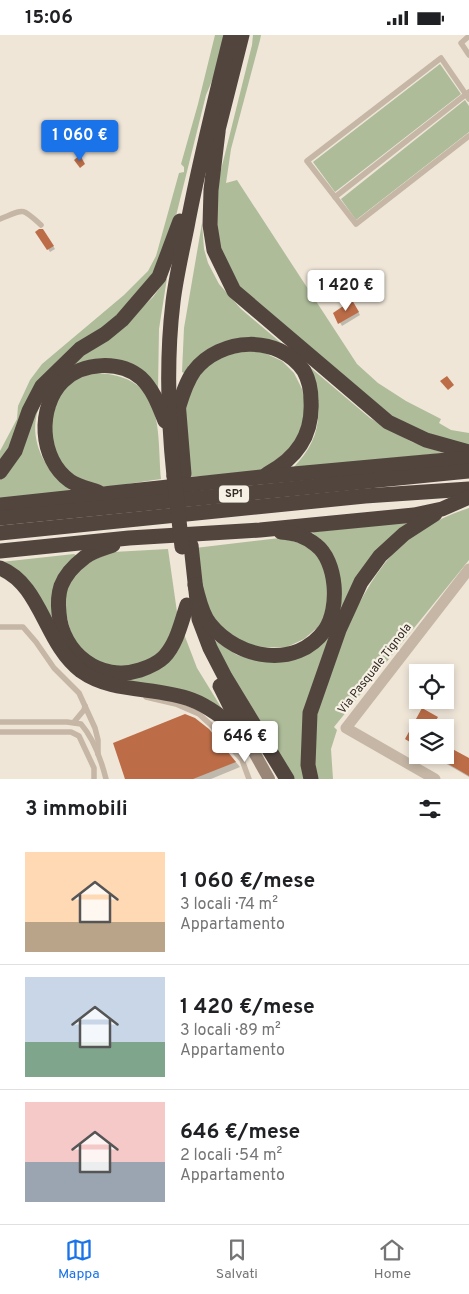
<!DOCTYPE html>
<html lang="it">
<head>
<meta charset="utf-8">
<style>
	:root { --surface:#fff; --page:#f6f6f6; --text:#202124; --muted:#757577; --line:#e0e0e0; --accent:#1a73e8 }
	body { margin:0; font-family:Overpass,sans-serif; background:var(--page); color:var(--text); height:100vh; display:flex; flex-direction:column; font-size:19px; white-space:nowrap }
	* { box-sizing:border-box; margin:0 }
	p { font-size:16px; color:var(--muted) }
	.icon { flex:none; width:28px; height:28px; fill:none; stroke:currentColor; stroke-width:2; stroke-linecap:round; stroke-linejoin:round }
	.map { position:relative; height:744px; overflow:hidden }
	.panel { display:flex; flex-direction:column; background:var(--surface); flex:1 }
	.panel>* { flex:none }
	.buttons { position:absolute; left:409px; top:629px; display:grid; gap:10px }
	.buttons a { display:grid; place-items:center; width:45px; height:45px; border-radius:0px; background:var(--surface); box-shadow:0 2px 8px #0003; font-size:25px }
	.price { position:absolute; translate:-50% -42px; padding:0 11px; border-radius:5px; background:#fff; color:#222; font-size:16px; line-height:32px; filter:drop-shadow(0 1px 2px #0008) }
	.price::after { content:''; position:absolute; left:50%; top:30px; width:15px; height:11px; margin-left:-8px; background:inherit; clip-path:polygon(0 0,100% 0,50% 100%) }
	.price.current { background:var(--accent); color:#fff }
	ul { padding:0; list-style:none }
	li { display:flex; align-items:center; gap:15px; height:125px; padding:0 25px }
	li+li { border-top:1px solid var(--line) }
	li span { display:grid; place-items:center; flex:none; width:140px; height:100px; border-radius:0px; color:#555 }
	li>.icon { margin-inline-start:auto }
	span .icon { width:60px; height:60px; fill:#fffc; stroke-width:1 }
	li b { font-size:21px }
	h2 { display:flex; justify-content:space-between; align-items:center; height:60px; padding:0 25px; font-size:21px }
	.status { display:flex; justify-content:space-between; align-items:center; height:35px; padding:0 25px; background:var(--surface); direction:ltr }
	.status svg { height:14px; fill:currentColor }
	.menu { display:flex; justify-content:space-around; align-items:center; height:70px; border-top:1px solid var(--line); background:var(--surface); font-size:14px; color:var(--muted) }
	.menu a { display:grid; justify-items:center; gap:2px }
	.menu .current { color:var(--accent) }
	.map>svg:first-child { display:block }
</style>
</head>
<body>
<div class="status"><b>15:06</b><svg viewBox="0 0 49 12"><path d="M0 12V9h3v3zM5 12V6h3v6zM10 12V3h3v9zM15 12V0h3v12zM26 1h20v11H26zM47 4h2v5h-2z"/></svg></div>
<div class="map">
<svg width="469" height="744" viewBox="0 0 469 744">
	<rect width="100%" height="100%" fill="#efe6d8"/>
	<g fill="#aebc9a">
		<path d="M215,0H226L217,34L206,60L169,209L157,236L136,264L65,324L0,427V416L17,384L18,371L30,345L42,329L124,260L148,236L156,221L179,138L184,137V132L181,129L198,69Z"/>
		<path d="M253,0H261L260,5L231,114L226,148L237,145L357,329L378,348L406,366L441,384L439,388L451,395L469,398V410L434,403L379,375L236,253L217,214L216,155L252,10Z"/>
		<path d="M440,29L461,59L335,157L313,127Z"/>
		<path d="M465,65L469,71V97L356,185L341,164Z"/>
		<path d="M202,188L204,214L208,228L219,249L241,274L370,383L412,407L444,418L293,433C311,414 320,396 318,371C317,365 317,357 314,352C311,344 275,315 266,307L189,330L184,338L182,337L184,293Z"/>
		<path d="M167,243L159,294L158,355L102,328C92,334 50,355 45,362C22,394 43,437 72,456L0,465V445L10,433L43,361L68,333L130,284L153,262Z"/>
		<path d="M258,315L282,326L294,338L302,354L306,371L298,408L260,437L188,442L184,361L215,321Z"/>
		<path d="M96,338C165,341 157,391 161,444L127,449L126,451H94L71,441L47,405L59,358L79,342Z"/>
		<path d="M469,473V525L334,692L337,695L331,714L333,744H315C314,729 312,713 313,698C313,690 317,681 319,673C332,620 365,539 408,504C425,490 448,480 469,473Z"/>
		<path d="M408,487L393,503L321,625L306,744H292L223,629L214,605L237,620L264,627L332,593L325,511L313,498V497Z"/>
		<path d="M280,503L308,510L326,533L331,561L323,585L318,592L304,604L287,612L249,613L210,585L195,513Z"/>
		<path d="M168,514L177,577V585L162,616L141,630L107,631L86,620L72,601L66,579V557L71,546L89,527L113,517Z"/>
		<path d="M74,519L78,521L72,527L58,598L1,527Z"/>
		<path d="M184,599L197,633L224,677L120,644L130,643Z"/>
	</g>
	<g fill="#0003">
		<path d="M45,198L55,214L50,217L48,214Z"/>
		<path d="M354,269L360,280L342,291L335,279Z"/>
		<path d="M423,674L441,687L438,692H418V712L406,704Z"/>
		<path d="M214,701L240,732L211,744H127Z"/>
		<path d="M445,711L469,724V742L431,720H445Z"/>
	</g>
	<g fill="#bc6d48">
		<path d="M80,120L85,129L80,133L74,125Z"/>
		<path d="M39,194H43L54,211L47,215L35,197Z"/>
		<path d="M352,265L359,277L338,289L333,278Z"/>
		<path d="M447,341L454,350L448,355L440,346Z"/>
		<path d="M422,673L438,682L432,692H418V712L405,704Z"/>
		<path d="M185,679L195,683L209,694L236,727L193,744H125L113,708Z"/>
		<path d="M445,710L469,723V741L433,720H445Z"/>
	</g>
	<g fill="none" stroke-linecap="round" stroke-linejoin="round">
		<g stroke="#c5b6a5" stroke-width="5.5">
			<path d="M469,1L461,8L469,20"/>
			<path d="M469,64L441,23L307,126L356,189L469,101"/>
			<path d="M335,162L469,57"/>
			<path d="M0,184C25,174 21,172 41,190"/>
			<path d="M0,592H23L36,607L54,633L79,658L95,693L98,705V719"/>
			<path d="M146,662L176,669L199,679L212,691L242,725L249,744"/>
			<path d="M0,687H67L81,689C94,704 101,724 106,744"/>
			<path d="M74,687L84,675L85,671"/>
			<path d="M0,697H71L79,701L94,733V744"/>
		</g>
		<path stroke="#c5b6a5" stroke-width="11" d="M435,744L346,693L469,534"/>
		<path stroke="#998677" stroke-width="12" d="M245,701L269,744"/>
		<g stroke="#52453e" stroke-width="15">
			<path d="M218,97L211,155L210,190L214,215L234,256L388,387L426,405L469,417"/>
			<path d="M215,107L242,0"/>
			<path d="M178,366L184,439"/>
			<path d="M178,374C182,361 186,347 194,336C220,302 279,299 304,336C309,345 311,355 311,366C313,400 297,423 267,439"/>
			<path d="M0,437L15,416L29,376L42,351L80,314L105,299L122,285L159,242L180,186"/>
			<path d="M174,441C168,383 166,325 173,267C176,242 182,217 187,192C199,128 215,64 231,0"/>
			<path d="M98,457C90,454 77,451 70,446C39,424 37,372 63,346C83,327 120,325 141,343C153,354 159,371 165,386"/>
			<path d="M0,470L261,442L469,423"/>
			<path d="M0,483L469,436"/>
			<path d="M0,498L365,461L469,454"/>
			<path d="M113,510C105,513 93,516 85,522C76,529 65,540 61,551C58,560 58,569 59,578C62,618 100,648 140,635C149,632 158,628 164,622C177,608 181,588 187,570"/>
			<path d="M191,510L199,584L210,613L225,642L287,744"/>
			<path d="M0,516L129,503L260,495L414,480L442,474L469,462"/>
			<path d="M0,533C42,550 44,608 81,636C113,659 156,651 192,665C211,672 229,688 245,701"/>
			<path d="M195,550C199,563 201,578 210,589C238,624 296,635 325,595C340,573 337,526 316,510C305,501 295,498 281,497"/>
			<path d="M220,651L242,695"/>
			<path d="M311,744L308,730L310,678L339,595L361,547L380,521L404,499L435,479"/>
		</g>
		<path stroke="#52453e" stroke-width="15" d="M174,441L182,512"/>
	</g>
	<g text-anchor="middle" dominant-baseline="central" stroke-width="4.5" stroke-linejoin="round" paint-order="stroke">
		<rect fill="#f7f0e4" stroke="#6d665f" stroke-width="1" x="219" y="450.5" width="30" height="17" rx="4"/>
		<g font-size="11" font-weight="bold" fill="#322b26">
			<text x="234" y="459">SP1</text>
		</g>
		<g font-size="12" fill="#322b26" stroke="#f7f0e4">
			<text transform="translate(375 634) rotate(-52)">Via Pasquale Tignola</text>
		</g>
	</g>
</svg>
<div class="buttons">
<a><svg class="icon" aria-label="locate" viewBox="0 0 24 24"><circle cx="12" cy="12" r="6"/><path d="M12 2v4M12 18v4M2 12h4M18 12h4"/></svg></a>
<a><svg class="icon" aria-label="layers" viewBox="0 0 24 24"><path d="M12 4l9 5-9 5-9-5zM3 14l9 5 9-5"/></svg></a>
</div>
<b class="price current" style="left:80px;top:127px">1 060 €</b>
<b class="price" style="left:346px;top:277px">1 420 €</b>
<b class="price" style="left:245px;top:728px">646 €</b>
</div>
<section class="panel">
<h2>3 immobili<svg class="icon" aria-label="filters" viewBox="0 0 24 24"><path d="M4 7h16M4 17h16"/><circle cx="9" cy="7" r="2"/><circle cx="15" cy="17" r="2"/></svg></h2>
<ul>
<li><span style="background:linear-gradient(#ffd9b3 70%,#b9a48a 0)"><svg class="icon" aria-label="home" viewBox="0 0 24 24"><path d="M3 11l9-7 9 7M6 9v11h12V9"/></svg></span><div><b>1 060 €/mese</b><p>3 locali · 74 m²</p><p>Appartamento</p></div></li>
<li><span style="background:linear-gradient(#c9d6e8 65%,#7fa58c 0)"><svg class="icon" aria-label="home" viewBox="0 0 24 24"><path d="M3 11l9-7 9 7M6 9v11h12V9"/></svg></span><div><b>1 420 €/mese</b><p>3 locali · 89 m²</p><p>Appartamento</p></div></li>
<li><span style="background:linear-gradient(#f6c9c9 60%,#9aa5b1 0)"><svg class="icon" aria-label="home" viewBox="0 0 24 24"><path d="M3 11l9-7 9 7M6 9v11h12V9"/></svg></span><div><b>646 €/mese</b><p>2 locali · 54 m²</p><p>Appartamento</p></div></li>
</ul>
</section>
<nav class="menu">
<a class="current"><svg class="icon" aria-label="map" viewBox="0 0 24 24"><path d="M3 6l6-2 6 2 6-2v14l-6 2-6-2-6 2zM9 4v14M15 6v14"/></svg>Mappa</a>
<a><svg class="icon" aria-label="saved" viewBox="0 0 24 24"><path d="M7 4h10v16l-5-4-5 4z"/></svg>Salvati</a>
<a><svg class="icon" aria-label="home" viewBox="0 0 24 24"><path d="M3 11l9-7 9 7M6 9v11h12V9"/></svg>Home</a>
</nav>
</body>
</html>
